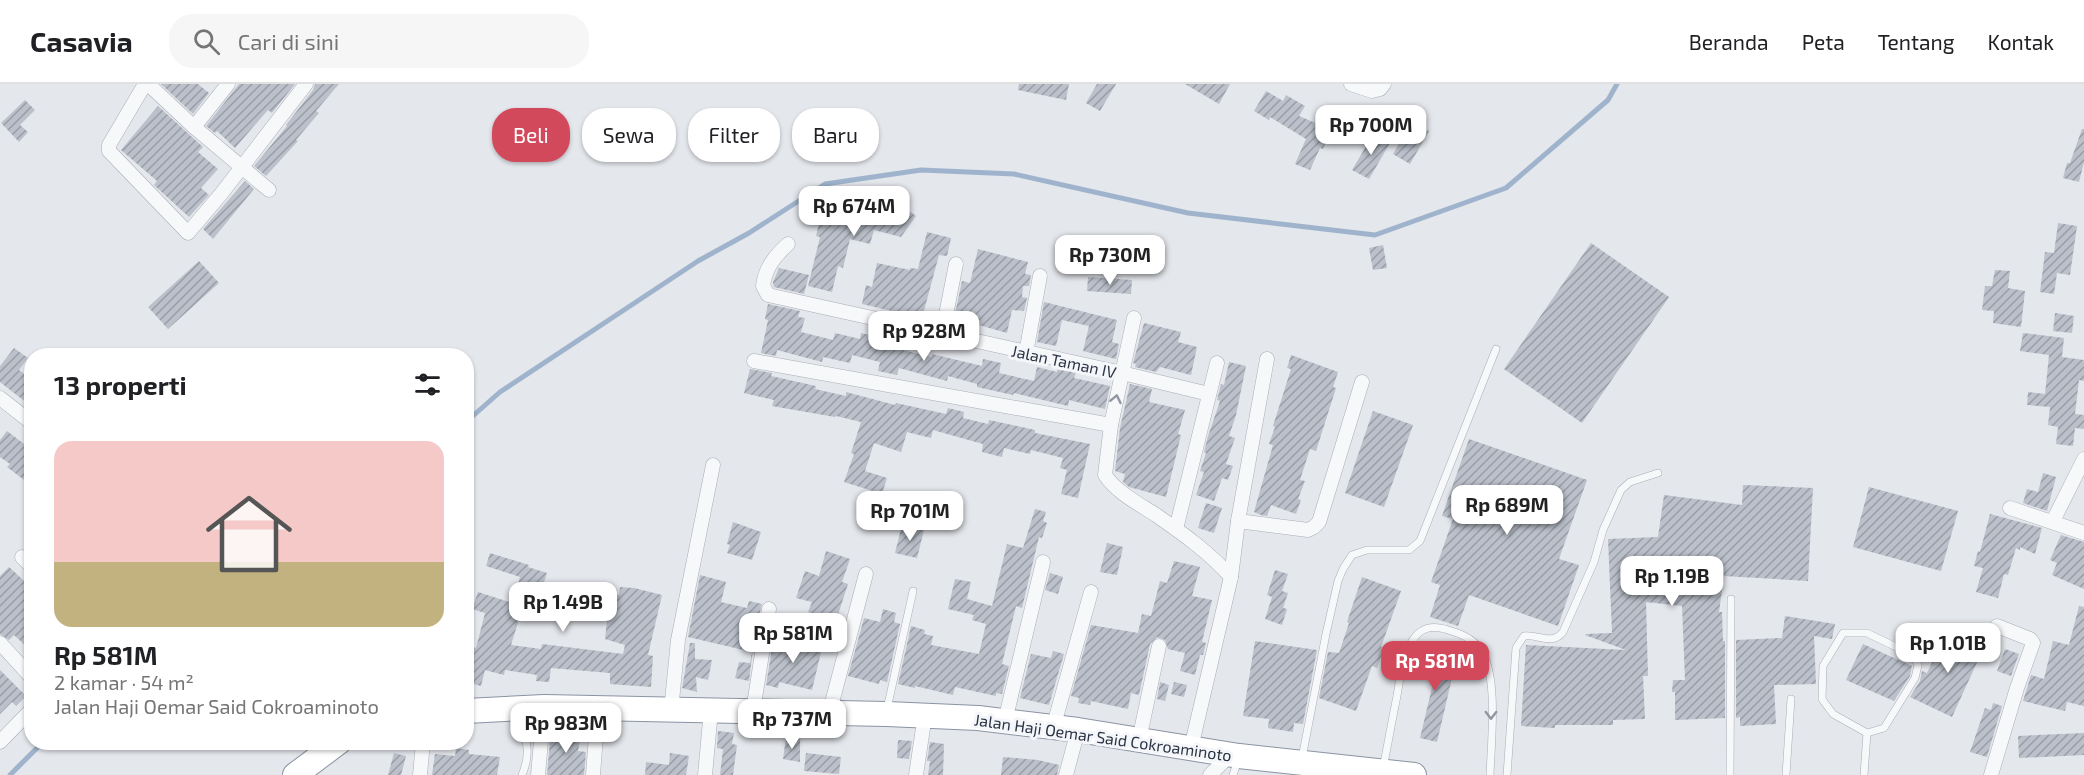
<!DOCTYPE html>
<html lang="id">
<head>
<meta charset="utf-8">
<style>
	:root { --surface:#fff; --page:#f6f6f6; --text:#202124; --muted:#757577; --line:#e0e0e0; --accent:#d1495b }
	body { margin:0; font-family:"Exo 2",sans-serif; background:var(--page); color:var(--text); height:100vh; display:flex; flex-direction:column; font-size:22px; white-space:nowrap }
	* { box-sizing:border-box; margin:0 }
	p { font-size:20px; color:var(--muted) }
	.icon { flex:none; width:33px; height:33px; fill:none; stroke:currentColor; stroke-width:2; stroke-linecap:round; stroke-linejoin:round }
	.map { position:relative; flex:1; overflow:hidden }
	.details { position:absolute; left:24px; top:264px; width:450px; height:402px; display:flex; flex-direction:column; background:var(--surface); border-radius:24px; box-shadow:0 2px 4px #0004 }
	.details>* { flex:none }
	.hud { position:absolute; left:492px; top:24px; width:570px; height:54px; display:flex; gap:12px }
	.price { position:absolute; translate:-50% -51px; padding:0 14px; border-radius:12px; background:#fff; color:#222; font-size:20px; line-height:39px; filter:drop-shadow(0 2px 3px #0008) }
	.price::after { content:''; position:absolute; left:50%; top:36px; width:18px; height:14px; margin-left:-9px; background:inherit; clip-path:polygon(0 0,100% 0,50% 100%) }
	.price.current { background:var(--accent); color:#fff }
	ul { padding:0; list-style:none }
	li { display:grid; align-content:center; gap:12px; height:318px; padding:0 30px }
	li+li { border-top:2px solid var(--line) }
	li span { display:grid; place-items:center; height:186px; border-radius:18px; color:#555 }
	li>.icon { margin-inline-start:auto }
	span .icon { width:108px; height:108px; fill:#fffc; stroke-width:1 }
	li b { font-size:26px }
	h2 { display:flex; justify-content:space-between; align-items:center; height:72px; padding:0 30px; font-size:26px }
	.chip { padding:0 21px; border-radius:24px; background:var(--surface); box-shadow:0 2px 4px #0004; font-size:21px; line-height:54px }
	.chip.current { background:var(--accent); color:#fff }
	header { display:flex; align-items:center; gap:36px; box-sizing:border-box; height:84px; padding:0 30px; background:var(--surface); border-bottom:2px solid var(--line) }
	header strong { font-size:28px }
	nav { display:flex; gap:33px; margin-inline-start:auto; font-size:21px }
	.search { width:420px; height:54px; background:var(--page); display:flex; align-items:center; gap:15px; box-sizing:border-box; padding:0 21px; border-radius:24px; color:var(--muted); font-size:22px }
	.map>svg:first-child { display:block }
</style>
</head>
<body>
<header>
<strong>Casavia</strong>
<div class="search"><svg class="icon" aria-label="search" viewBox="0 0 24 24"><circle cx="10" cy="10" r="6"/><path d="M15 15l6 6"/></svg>Cari di sini</div>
<nav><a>Beranda</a><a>Peta</a><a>Tentang</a><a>Kontak</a></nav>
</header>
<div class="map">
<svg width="2084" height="691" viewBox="0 0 2084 691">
	<defs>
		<pattern id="building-hatch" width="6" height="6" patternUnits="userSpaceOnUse" patternTransform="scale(1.5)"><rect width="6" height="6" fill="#bbc0ca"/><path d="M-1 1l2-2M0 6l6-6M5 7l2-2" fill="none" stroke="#989da6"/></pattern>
	</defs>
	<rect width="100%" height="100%" fill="#e4e7ec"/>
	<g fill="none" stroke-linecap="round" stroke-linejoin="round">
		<g stroke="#9fb4cc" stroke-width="5">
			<path d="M466,338L500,308L698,177L749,149L825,100L921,86L1014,90L1188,129L1375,151L1506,104L1608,16L1617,0"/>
			<path d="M10,691L43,658"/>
		</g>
	</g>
	<g fill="url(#building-hatch)">
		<path d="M161,0H198L209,9L193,30Z"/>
		<path d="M239,0H295L272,29L268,26L235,64L217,47L215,49L206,42Z"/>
		<path d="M315,0H339L316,27L319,29L296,56L298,57L266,92L254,82L287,42L286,41L313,6Z"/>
		<path d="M1019,0H1069L1066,16L1018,6Z"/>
		<path d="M1097,0H1116L1100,27L1086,19Z"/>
		<path d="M1185,0H1230L1219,20Z"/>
		<path d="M1266,7L1283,17L1286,11L1305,22L1299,32L1332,46L1323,65L1320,64L1310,86L1295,80L1306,55L1270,33L1269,36L1254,27Z"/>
		<path d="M25,16L35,26L20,41L28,48L19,58L1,39Z"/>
		<path d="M158,22L203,63L198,68L218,85L201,104L209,111L189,133L154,101L157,97L121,66Z"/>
		<path d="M1412,37L1429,47L1410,80L1393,70Z"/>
		<path d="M2082,45H2084V78L2079,98L2063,94L2067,79H2070Z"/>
		<path d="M1374,49L1390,59L1369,95L1352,86Z"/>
		<path d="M245,97L254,105L213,155L203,145Z"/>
		<path d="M855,115L893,121L896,117L916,132L901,153L874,146L870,160L850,155L843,184L838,182L832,208L808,202L820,153L816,152L820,135L851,142Z"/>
		<path d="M2058,139L2077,142L2070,191L2057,189L2054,210L2040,208L2045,168L2054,169Z"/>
		<path d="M927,148L951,154L947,172L939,171L922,234L862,220L866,201L872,203L877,179L910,186V184L918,185Z"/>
		<path d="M1591,159L1669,213L1582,339L1504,285Z"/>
		<path d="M1383,161L1387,184L1373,186L1369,164Z"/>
		<path d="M978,165L1028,178L1025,190L1031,191L1029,202H1023L1022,213L1027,214L1024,227L1012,226L1007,249L954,234L962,197L970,199Z"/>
		<path d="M199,177L219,199L168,245L148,223Z"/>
		<path d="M779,184L809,191L804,210L774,203L773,198Z"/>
		<path d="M1995,186L2010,187L2008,204L2025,207L2021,243L1993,239L1994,227L1982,226L1985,202H1992Z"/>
		<path d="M1088,193L1132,196L1131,210L1087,207Z"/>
		<path d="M1044,218L1117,236L1112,258L1119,260L1116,275L1083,267L1089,242L1062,236L1056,262L1037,258Z"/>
		<path d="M768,220L800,227L798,233L805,234L801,248L833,256L835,249L860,255L861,249L904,259L903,266L931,273L932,270L982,282L983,275L1001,279L999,289L1034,297L1037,283L1057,288L1058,284L1076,288L1074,294L1110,302L1105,325L1069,316L1068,322L1014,309L1013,311L977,303V300L948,292L947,297L899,284L897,291L878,287L880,278L852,271L850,279L823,273L822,278L777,266L776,272L761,269L768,236L765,235Z"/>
		<path d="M2055,229L2074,232L2072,249L2053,247Z"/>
		<path d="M1144,239L1181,248L1178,258L1197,263L1191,291L1160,283L1156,288L1135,283L1136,280L1133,279Z"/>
		<path d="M2023,249L2064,254L2062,273L2084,276V297L2079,296L2075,330L2084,331V345L2075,344L2073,362L2056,360L2058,343L2048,341L2050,323L2027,321L2028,308L2045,310L2049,271L2020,267Z"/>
		<path d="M14,264L28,274L19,286L32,296V323L0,298V282Z"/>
		<path d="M1291,271L1338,288L1333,303L1336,304L1316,367L1310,365L1300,396L1305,397L1298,415L1301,416L1296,430L1271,421L1267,432L1261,431L1254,428L1273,361L1269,360L1275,343L1273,342L1291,285L1287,284Z"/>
		<path d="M1229,278L1246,282L1236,331L1229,352L1235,354L1226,380L1233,382L1228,396L1222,394L1214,417L1196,411L1204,388L1200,387L1206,369L1204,368L1208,352L1220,317L1217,316L1221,300L1224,301Z"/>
		<path d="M750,285L772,289L771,292L816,302L815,305L846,312V308L895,321L896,319L946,330L948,324L964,328L963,334L988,340L989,336L1035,346V349L1090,360L1078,414L1061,410L1067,386L1060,384L1063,374L1031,366L1030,370L1004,364L1002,373L982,368L983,360L933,346L931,354L907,348L901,368L874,359L865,387L887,394L882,410L844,398L854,370L851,369L861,338L836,332L835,333L772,322L774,316L744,309Z"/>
		<path d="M1130,300L1152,305L1149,318L1185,326L1178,350L1181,351L1166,413L1129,403L1123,398L1125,390L1115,387L1120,344Z"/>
		<path d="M1373,327L1413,341L1384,423L1345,409Z"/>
		<path d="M7,347L32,366V402L7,383L10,380L0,373V356Z"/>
		<path d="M1469,355L1587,396L1559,475L1579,481L1558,542L1469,511L1458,542L1430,533L1440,501L1431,498L1453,435L1442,432Z"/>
		<path d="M2043,389L2056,393L2047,427L2023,419L2027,405L2038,408Z"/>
		<path d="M1743,401L1813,404L1808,497L1724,492L1719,528H1722L1723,557H1725V634L1675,636V608H1672L1673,596H1685L1682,522L1646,518L1648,592H1643L1645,635L1613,636V641H1555V644L1521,642L1526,561L1626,566L1585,551L1586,550L1612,549L1608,455L1658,453L1664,411L1742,421Z"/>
		<path d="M1869,403L1958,427L1941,487L1853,463Z"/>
		<path d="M1206,419L1222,424L1214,449L1198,444Z"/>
		<path d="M1035,425L1046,428L1043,437L1047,439L1042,454L1039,453L1022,524L1016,522L1002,580L1009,582L1002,610L996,609V612L955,603L953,611L915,602V604L898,600L911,542L925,546L924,550L933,552L931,561L979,570L986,540L972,536L974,531L948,525L955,495L971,498L967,515L992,522L1007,460L1023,464Z"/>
		<path d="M1990,430L2042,444L2035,470L2020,463V466L2016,464L2008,491L2004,490L1998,514L1976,508L1983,484L1974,482L1978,467L1980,468Z"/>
		<path d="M733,438L761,448L752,476L727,469L730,461L727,460Z"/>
		<path d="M902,441L924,446L917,474L895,469Z"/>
		<path d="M2061,451L2084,458V505L2052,491L2057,479L2050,476Z"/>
		<path d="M1107,459L1123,463L1117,491L1100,488Z"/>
		<path d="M826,467L850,475L842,498L848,500L836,537L831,536L825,558L813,555L819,532L808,528L812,518L796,514L805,487L819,492Z"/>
		<path d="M490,469L529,481L528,483L547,489L533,532L521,529L511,561L541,565L542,560L623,570L625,561L605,555L607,536L567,533L569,516L604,519L605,509L619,511L620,503L634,504L662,511L648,571L653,572L651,603L610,600V589L551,584L549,598L536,597L537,591L505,586L504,591L485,586L481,602L466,598V561L476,564L485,529L472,525L478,508L512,519L520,493L486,482Z"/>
		<path d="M1174,477L1200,483L1192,512L1212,516L1202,558L1206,559L1203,571H1200L1195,591L1180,587L1185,569L1168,565L1165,556L1157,553L1150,560L1139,611L1131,609L1128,625L1091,617L1090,621L1078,619L1079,614L1071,612L1091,541L1138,549L1142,530L1151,532L1160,497L1167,499Z"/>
		<path d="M9,483L32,504V568L14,551L9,556L0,550V492Z"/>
		<path d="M1275,486L1288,490L1282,507L1288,509L1283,524L1287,525L1282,541L1265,535L1272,513L1267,511Z"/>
		<path d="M1050,489L1063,493L1058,510L1045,506Z"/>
		<path d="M700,491L726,498L721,518L747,524L749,517L762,520L755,548L749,597L735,594L739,578L750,579L752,568L688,553Z"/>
		<path d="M1362,493L1401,507L1381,563L1384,564L1377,584L1372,582L1356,627L1319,614L1328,568L1339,569L1349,539L1347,538Z"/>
		<path d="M2079,522L2084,523V622L2067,618L2065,627L2023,617L2031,591L2044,595L2053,557L2069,561Z"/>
		<path d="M883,525L896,529L894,538L900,540L887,598L880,596L879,600L848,592L864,534L880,538Z"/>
		<path d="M1785,532L1835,540L1832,555L1814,552L1816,600L1774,601L1776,640L1740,642V633L1736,634V556L1782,554Z"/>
		<path d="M1941,550L1985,561L1952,633L1910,613L1920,597L1922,587L1927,589L1935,572Z"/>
		<path d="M774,552L822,564L812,606L779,598L778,604L766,601Z"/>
		<path d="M1255,557L1317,566L1303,640L1294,639L1293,648L1268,644L1269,635L1243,632Z"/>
		<path d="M690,559H695V575L712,576L708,596L696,593L697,608L682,604Z"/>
		<path d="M1863,560L1912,582L1910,592L1894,617L1846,596Z"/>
		<path d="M2005,565L2019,570L2011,592L1997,587Z"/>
		<path d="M1053,567L1064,570L1049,621L1020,614L1031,570L1051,574Z"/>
		<path d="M1413,568L1438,576L1439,573L1456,577L1437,658L1420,654L1435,591L1408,581Z"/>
		<path d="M0,586L26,612L16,622L12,618L0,630Z"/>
		<path d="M1160,598L1169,601L1165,617L1157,615Z"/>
		<path d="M1174,598L1187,601L1184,613L1171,610Z"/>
		<path d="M1993,619L2002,622L1987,673L1970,668L1985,624L1991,626Z"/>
		<path d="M551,644L581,649L578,667L586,668L584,691H547Z"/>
		<path d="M718,647L734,649L732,660L737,661L733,691H720L723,665L717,664Z"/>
		<path d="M2084,649V671L2019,674L2018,652Z"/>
		<path d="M786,653L800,655V678L783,675Z"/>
		<path d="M898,656L912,657L909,675L897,674Z"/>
		<path d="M930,658L944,660L943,691H928L930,677H927Z"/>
		<path d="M456,664L469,666V670L500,673L497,691H432L435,670L455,672Z"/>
		<path d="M394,669L406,672L401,691H388Z"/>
		<path d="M670,669L689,672L686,691H645L646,678L669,681Z"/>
		<path d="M806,669L841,673L839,690L804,687Z"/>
		<path d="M1003,673L1038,676L1059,681L1057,691H1001Z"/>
	</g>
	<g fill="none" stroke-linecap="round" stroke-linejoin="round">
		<g stroke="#a9aeb7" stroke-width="8">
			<g id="lane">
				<path d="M1843,549H1867L1913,571L1918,581L1915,594L1884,644L1867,649L1833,630L1822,615L1823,582Z"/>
				<path d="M887,625L913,507"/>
				<path d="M519,627C524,653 533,665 522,691"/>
				<path d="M1302,674L1326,550L1338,497L1343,485L1352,471L1367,466H1409L1420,457L1496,265"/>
				<path d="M1383,684C1388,660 1392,636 1397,612C1400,594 1402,575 1411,559C1419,544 1430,541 1445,545C1458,549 1472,553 1480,565C1499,590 1491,659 1490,691"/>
				<path d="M1233,691L1238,676"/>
				<path d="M1507,691L1516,564L1524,552C1538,550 1552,562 1563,548L1594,478L1603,446L1621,406L1630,398L1658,389"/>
				<path d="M1730,691L1731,515"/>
				<path d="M1786,691L1791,615"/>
				<path d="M1864,691L1867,649"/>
			</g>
		</g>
		<g stroke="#a9aeb7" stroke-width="15">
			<g id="street">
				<path d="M145,0L109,61V67L188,149L221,110L306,0"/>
				<path d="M148,0L194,43L269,106"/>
				<path d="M1351,0L1372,7L1380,5L1384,0"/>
				<path d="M194,43L228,0"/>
				<path d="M788,160C775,172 765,184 763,202L768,211L1122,289L1209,310"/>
				<path d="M1134,234L1111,341L1105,391C1116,408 1139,420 1156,431C1182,449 1210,469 1231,493"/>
				<path d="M942,251L956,180"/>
				<path d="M1026,269L1040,192"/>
				<path d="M754,277L1111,341"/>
				<path d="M0,314L32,339"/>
				<path d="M2010,424L2084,449"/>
				<path d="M1238,437L1308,446L1314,443L1319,438L1362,298"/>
				<path d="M2053,437L2084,375"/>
				<path d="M1176,445L1217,279"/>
				<path d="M22,473L32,483"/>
				<path d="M0,559L32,594"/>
				<path d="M671,627L678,556L713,381"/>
				<path d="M753,627L769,525"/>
				<path d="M829,630L866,490"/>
				<path d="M1005,637L1043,478"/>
				<path d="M1053,644L1091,508"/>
				<path d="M1139,656L1159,562"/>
				<path d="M0,658L32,625"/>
				<path d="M1191,664L1231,493L1238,437L1267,275"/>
				<path d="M420,691L423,658"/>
				<path d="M538,691L544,623"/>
				<path d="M593,691L598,625"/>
				<path d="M705,691L711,626"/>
				<path d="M916,691L925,631"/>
				<path d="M1066,691L1078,646"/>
				<path d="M1210,691L1231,670"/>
				<path d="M1991,691L2017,604L2033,559L2030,555L1997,542"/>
			</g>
		</g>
		<g stroke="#8b94a3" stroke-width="26">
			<g id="highway">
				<path d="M466,627L544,623L887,630L978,634L1078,646L1239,672L1414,691"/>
				<path d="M295,691L339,658"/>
			</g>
		</g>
		<use href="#lane" stroke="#f7f8fa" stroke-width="7"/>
		<use href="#street" stroke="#f7f8fa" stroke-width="14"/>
		<use href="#highway" stroke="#fff" stroke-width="24"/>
	</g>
	<defs><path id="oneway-chevron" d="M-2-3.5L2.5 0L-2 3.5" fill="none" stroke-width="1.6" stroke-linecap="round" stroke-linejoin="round" transform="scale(1.5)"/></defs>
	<g stroke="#9196a0">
		<use href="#oneway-chevron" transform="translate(1116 315) rotate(-78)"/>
		<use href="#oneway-chevron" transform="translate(1491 631) rotate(90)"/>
	</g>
	<g text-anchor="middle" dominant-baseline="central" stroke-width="6" stroke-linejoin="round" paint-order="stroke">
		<g font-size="16" fill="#2b3445" stroke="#f4f6f9">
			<text transform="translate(1064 277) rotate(12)">Jalan Taman IV</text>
			<text transform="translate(1103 653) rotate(8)">Jalan Haji Oemar Said Cokroaminoto</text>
		</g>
	</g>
</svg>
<b class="price" style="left:1371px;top:72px">Rp 700M</b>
<b class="price" style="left:854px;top:153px">Rp 674M</b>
<b class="price" style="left:1110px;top:202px">Rp 730M</b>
<b class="price" style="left:924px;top:278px">Rp 928M</b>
<b class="price" style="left:1507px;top:452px">Rp 689M</b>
<b class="price" style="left:910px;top:458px">Rp 701M</b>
<b class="price" style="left:1672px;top:523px">Rp 1.19B</b>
<b class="price" style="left:563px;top:549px">Rp 1.49B</b>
<b class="price" style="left:793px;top:580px">Rp 581M</b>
<b class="price" style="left:1948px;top:590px">Rp 1.01B</b>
<b class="price current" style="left:1435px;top:608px">Rp 581M</b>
<b class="price" style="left:792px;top:666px">Rp 737M</b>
<b class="price" style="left:566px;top:670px">Rp 983M</b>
<div class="hud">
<a class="chip current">Beli</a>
<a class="chip">Sewa</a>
<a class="chip">Filter</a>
<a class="chip">Baru</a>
</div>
<section class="details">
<h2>13 properti<svg class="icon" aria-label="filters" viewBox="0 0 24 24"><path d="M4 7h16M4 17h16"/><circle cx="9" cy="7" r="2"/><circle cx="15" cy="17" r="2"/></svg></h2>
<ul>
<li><span style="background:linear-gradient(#f6c9c9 65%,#c2b280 0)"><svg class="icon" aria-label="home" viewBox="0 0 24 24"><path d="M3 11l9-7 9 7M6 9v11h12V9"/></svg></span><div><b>Rp 581M</b><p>2 kamar · 54 m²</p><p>Jalan Haji Oemar Said Cokroaminoto</p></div></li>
</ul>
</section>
</div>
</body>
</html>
